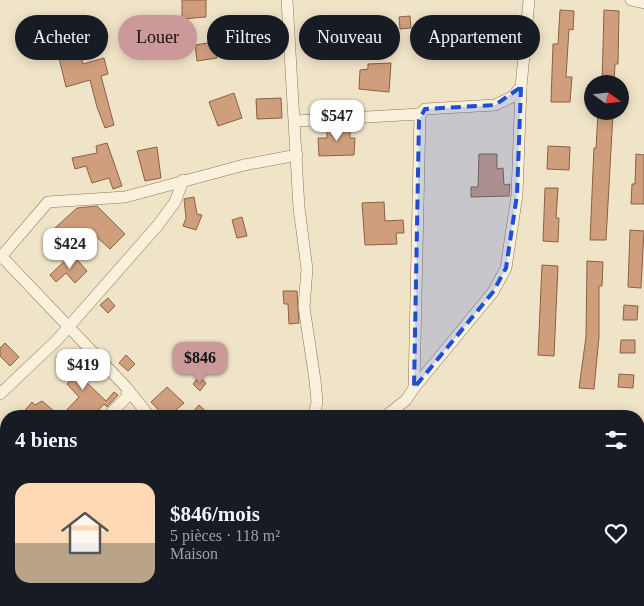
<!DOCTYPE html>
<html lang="fr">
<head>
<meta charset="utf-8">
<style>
	:root { --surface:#171b24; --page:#20242c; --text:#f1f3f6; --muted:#9ea1a6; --accent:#cc999b }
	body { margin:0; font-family:Georgia,serif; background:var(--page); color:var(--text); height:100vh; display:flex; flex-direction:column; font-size:19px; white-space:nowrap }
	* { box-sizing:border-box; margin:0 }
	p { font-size:16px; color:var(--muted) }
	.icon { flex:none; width:28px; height:28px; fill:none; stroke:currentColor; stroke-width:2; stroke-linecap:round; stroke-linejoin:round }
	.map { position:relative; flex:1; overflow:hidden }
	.panel { position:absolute; left:0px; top:410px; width:645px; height:196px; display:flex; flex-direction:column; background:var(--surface); border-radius:20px 20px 0 0; box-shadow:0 2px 12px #0003 }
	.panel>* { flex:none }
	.guide { position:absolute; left:15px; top:15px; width:615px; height:45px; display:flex; gap:10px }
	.needle { width:32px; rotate:105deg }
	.fabs { position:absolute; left:584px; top:75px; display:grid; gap:10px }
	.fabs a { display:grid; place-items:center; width:45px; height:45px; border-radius:50%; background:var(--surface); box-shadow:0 2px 12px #0003; font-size:25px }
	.price { position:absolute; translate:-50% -42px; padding:0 11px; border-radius:10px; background:#fff; color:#222; font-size:16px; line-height:32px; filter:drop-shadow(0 1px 2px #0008) }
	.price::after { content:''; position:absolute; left:50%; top:30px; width:15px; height:11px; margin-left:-8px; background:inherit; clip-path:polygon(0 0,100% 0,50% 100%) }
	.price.on { background:var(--accent); color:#111 }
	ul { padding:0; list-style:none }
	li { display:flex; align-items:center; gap:15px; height:125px; padding:0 15px }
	li span { display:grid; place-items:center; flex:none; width:140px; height:100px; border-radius:15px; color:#555 }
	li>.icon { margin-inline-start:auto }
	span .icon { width:60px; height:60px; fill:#fffc; stroke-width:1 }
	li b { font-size:21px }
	h2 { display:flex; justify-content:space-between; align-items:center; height:60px; padding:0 15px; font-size:21px }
	.pill { padding:0 18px; border-radius:22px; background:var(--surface); box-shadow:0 2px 12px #0003; font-size:18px; line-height:45px }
	.pill.on { background:var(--accent); color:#111 }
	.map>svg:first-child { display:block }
</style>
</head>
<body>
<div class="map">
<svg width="644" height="606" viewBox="0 0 644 606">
	<rect width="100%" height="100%" fill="#f0e4c8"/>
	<g fill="#cf9f7d" stroke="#8d5f41">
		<path d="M182,0H206V17L182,19Z"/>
		<path d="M560,10L574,11L573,30L569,29L566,77H572L570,102H551L553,44H558Z"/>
		<path d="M604,10L619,11L618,64H615L614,84H602Z"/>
		<path d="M410,16L411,28L400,29L399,17Z"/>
		<path d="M106,28L108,37L78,47L83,64L104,58L108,74L101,76L114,125L105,128L97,107L90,80L66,87L59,58H61L57,32L67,30L69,40Z"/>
		<path d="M281,31L282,42L273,44L271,33Z"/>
		<path d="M214,42L217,58L197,61L195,45Z"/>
		<path d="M391,63L389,92L359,89L360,70L368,69V64Z"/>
		<path d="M234,93L242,118L218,126L209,102Z"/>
		<path d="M281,98L282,118L257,119L256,99Z"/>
		<path d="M598,112L613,113L606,240H590L594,148H596Z"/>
		<path d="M347,126H350V138H355L354,155L319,156L318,138H327V127Z"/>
		<path d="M107,143L122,186L113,189L109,178L92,183L86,166L75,169L72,158L97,153L96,146Z"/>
		<path d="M548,146L570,147L569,170L547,169Z"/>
		<path d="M157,147L161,178L145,181L137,151Z"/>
		<path d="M479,154H497V169L503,168L504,185L510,184L509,196L471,197V187H478Z"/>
		<path d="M636,154L644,155V204H631L632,184H635Z"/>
		<path d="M545,188H558L556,218H559L558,242L543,241Z"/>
		<path d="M194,197L197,214L202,215L196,230L183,226L186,218L184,199Z"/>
		<path d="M384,202L385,221L403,220L404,233H396L397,244L365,245L362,203Z"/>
		<path d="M97,206L125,234L110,249L89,230L62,255L45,237L77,208Z"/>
		<path d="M242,217L247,236L237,238L232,220Z"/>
		<path d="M630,230L644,231L641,288L628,287Z"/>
		<path d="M72,254L87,271L75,283L66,273L56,282L50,275Z"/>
		<path d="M587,261L603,262L602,286H599V337L594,389L579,388L586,337Z"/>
		<path d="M542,265L558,266L554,356L538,355Z"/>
		<path d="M283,291H297L299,323L289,324L288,304H284Z"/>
		<path d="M108,298L115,306L108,313L100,305Z"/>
		<path d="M624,305L638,306L637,320H623Z"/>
		<path d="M621,340H635V353H620Z"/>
		<path d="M5,343L19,357L10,366L0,356V348Z"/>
		<path d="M61,352L78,373L91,361L98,369L85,381L106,401L114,392L118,395L107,407L104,404L93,416H61L79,397L67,384L72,379L56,357Z"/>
		<path d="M126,355L135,364L128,371L119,363Z"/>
		<path d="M619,374L634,375L633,388L618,387Z"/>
		<path d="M199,377L206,383L200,391L193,384Z"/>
		<path d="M167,387L184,403L169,416H164L151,402Z"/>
		<path d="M42,401L60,416H20L32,402L35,405Z"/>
		<path d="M199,405L211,416H189Z"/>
	</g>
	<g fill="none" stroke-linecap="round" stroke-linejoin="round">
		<g stroke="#8d765c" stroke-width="12">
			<g id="street">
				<path d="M287,0L299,208L307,269L304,307L315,380L317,402L314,416"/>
				<path d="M631,0L644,3"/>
				<path d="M296,121L420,114"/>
				<path d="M2,257L126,387L149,416"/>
				<path d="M0,258L48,202L125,197L244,165L297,155"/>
				<path d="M414,388L493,292L506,268L517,195L521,87"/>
				<path d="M0,394L57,340L158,225L175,202L183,180"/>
				<path d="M108,416L126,398L128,391"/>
				<path d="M386,416L406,400L414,388L420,114L425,109L495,105L512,97L521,87L529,0"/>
				<path d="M0,522L6,515"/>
				<path d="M75,600L81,606"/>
				<path d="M575,600L580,606"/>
				<path d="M43,606L49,600"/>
				<path d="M176,606L182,600"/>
				<path d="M515,606L522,600"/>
			</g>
		</g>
		<use href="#street" stroke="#faf1dc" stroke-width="11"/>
	</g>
	<path fill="#1d4ed8" fill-opacity="0.2" stroke="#1d4ed8" stroke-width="4" stroke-dasharray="10 6" stroke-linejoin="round" d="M521,87L517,195L506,268L493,292L414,388L419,120L425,109L495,105Z"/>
</svg>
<div class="fabs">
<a><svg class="needle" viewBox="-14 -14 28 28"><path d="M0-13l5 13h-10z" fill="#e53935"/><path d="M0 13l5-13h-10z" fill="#9ea1a6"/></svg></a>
</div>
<b class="price" style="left:337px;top:142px">$547</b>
<b class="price" style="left:70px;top:270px">$424</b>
<b class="price on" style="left:200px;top:384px">$846</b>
<b class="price" style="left:83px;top:391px">$419</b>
<div class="guide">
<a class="pill">Acheter</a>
<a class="pill on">Louer</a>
<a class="pill">Filtres</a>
<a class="pill">Nouveau</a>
<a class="pill">Appartement</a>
</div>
<section class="panel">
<h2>4 biens<svg class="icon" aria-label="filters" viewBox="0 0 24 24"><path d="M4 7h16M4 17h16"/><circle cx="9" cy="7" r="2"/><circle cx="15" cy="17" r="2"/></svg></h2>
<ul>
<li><span style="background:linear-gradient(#ffd9b3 60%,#b9a48a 0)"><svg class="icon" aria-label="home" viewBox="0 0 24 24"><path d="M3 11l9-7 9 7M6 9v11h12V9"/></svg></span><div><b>$846/mois</b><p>5 pièces · 118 m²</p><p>Maison</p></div><svg class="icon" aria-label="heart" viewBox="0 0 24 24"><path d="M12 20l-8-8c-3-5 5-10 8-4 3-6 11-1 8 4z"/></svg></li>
</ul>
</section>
</div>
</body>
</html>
